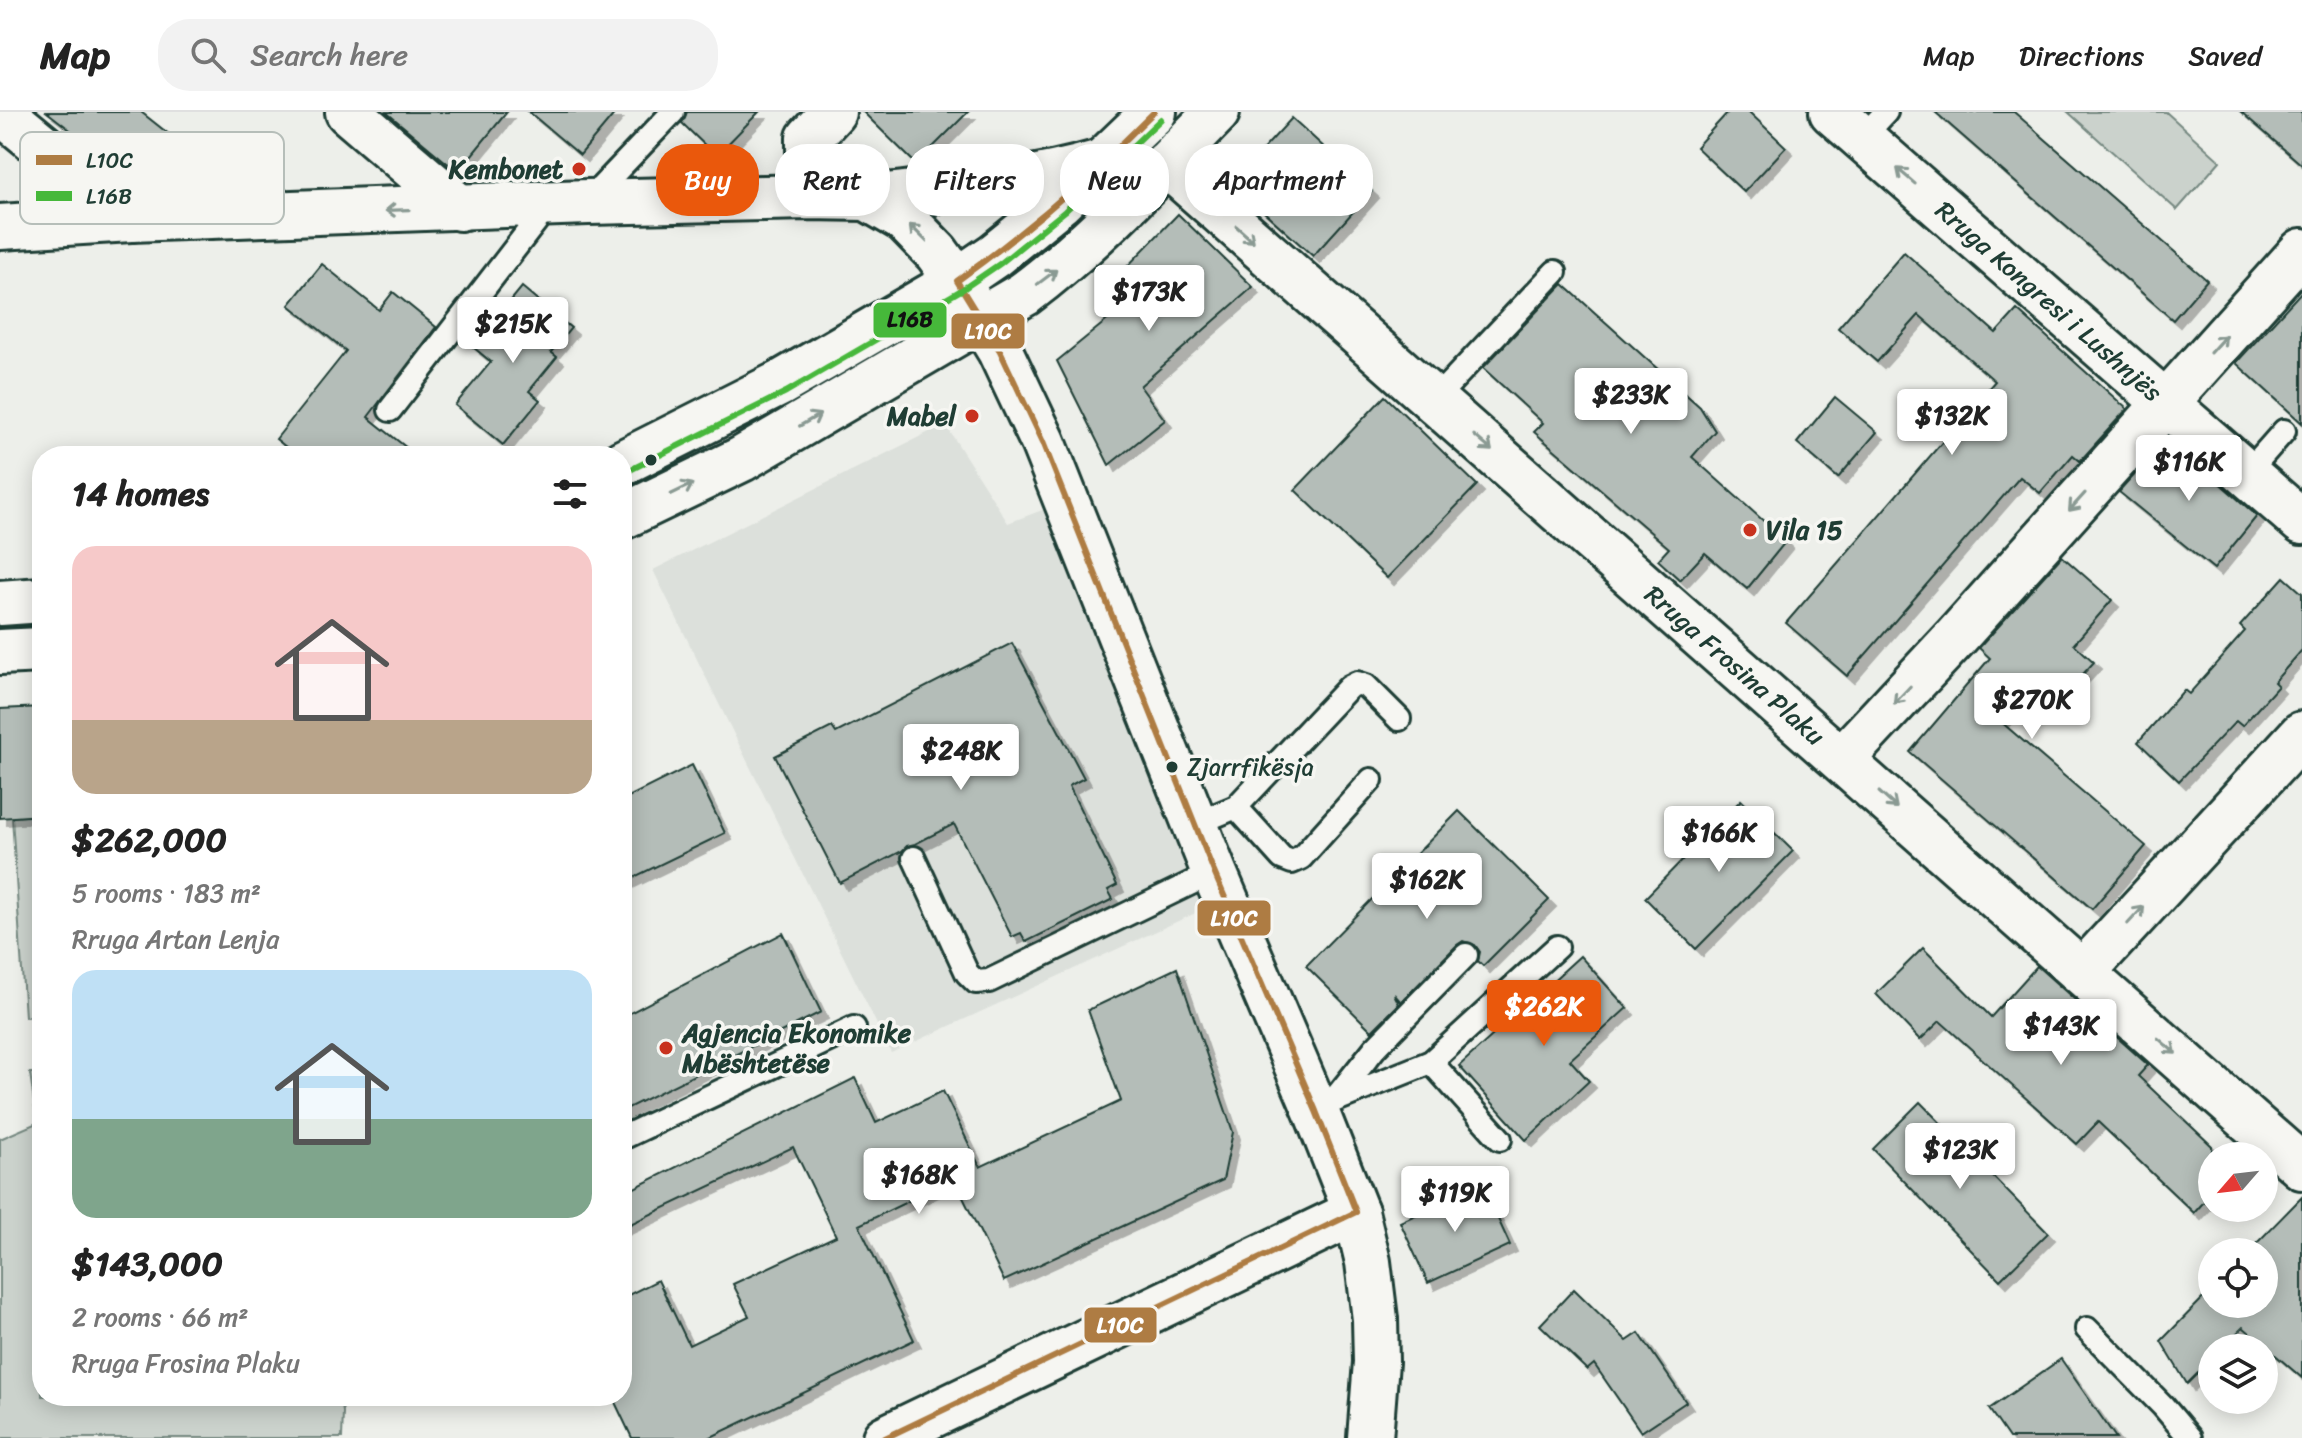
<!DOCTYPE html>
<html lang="en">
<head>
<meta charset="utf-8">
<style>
	:root { --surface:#fff; --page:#f2f2f2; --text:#222; --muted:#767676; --line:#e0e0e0; --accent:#ea580c }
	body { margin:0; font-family:Sriracha,sans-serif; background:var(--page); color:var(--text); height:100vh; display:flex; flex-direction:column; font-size:30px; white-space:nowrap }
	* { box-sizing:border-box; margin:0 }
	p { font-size:26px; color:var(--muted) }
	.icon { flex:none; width:44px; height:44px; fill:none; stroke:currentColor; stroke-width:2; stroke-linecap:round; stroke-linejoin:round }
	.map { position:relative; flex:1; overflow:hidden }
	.sheet { position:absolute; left:32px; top:334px; width:600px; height:960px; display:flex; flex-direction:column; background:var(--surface); border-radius:32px; box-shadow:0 4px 20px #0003 }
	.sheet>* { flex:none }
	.top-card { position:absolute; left:656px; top:32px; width:760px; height:72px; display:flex; gap:16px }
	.needle { width:52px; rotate:242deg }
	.controls { position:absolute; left:2198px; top:1030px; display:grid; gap:16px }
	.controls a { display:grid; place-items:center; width:80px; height:80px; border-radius:50%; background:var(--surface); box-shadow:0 4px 20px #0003; font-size:40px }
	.price { position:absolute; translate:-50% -68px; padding:0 18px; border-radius:8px; background:#fff; color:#222; font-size:26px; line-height:52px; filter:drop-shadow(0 2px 4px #0008) }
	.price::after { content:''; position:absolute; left:50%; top:48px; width:24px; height:18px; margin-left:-12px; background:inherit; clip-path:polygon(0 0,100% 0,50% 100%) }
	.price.active { background:var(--accent); color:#fff }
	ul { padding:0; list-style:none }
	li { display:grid; align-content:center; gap:16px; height:424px; padding:0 40px }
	li span { display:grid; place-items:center; height:248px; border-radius:24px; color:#555 }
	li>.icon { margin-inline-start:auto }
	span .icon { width:144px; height:144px; fill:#fffc; stroke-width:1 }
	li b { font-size:34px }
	h2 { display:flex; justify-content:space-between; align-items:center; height:96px; padding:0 40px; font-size:34px }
	.tag { padding:0 28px; border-radius:32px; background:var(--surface); box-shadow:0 4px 20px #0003; font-size:28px; line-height:72px }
	.tag.active { background:var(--accent); color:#fff }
	header { display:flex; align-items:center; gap:48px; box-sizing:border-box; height:112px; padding:0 40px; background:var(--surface); border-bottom:2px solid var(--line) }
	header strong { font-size:38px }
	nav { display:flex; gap:44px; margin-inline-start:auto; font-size:28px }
	.search { width:560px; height:72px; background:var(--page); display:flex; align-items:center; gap:20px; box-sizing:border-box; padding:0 28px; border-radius:32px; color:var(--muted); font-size:30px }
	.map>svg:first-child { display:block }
</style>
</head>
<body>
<header>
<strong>Map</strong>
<div class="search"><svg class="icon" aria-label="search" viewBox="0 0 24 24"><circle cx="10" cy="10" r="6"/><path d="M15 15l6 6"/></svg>Search here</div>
<nav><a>Map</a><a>Directions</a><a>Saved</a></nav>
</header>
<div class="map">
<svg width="2302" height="1326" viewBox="0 0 2302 1326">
	<defs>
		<filter id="shadow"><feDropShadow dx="7" dy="7" stdDeviation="0" flood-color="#0004"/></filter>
	</defs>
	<rect width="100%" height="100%" fill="#edefea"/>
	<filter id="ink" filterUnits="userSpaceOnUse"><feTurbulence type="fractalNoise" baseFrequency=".0125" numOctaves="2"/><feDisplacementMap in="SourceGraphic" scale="16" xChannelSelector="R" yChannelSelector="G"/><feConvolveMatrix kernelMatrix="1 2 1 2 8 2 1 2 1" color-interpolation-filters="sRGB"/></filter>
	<g filter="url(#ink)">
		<path fill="#dce0db" d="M945,312L1008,411L1066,389L1226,787L891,941L653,458Z"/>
		<g fill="#cbd2cc" stroke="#758880" stroke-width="2">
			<path d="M2068,0H2166L2220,49L2177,98Z"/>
			<path d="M42,703V904L25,905L12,705Z"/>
			<path d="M30,961H42V1284H340L343,1300L342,1326H0V1027L37,1011Z"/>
		</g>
		<g fill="#b4bdb8" stroke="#1f3d34" stroke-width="2" filter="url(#shadow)">
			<path d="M47,0H141L175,27L140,72Z"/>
			<path d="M386,0H507L458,60Z"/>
			<path d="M529,0H616L580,43Z"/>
			<path d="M687,0H759L716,44L682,11Z"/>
			<path d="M863,0H968L916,52Z"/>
			<path d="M1728,0H1749L1786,35L1744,80L1696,35Z"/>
			<path d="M1935,0H2014L2207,168L2173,208Z"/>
			<path d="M2241,0H2302V53Z"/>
			<path d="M1292,6L1372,79L1313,144L1232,71Z"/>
			<path d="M1178,102L1253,175L1140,274L1165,308L1109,353L1057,249L1138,183L1119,163Z"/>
			<path d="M1904,140L1996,221L2017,198L2127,297L2080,349L2073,343L2040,381L2020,365L1847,564L1786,511L1995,269L1919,203L1877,250L1838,216Z"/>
			<path d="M322,152L379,198L393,180L436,215L368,305L417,344H297L276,327L346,239L289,193Z"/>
			<path d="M1563,172L1700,295L1715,319L1692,345L1786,429L1747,477L1705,441L1680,468L1658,448L1669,436L1534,320L1543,311L1483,256Z"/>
			<path d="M522,175L571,216L551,240L557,245L529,279L540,288L503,333L455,293L491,250L473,235Z"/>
			<path d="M2302,179V311L2236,251Z"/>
			<path d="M1385,284L1477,373L1387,466L1295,378Z"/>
			<path d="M1835,285L1877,320L1838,366L1797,331Z"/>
			<path d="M2168,326L2257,404L2214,457L2119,380Z"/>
			<path d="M2062,444L2112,488L2074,532L2094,550L2064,583L2043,563L2000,609L2146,734L2092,797L1910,640L1990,546L1979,536Z"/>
			<path d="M2284,465L2302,481V538L2274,570L2278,574L2242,614L2236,609L2179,669L2138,630L2184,578L2189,582L2245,519L2240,514Z"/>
			<path d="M1012,531L1084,666L1069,674L1117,773L1108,778L1113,787L1026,830L1021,821L1012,825L954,712L915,732L907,734L902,739L840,771L775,644L832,615L836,621Z"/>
			<path d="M42,595V703L0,706V597Z"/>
			<path d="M692,653L725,721L622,771V688Z"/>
			<path d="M1741,688L1793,739L1696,837L1645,786Z"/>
			<path d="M1459,699L1549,788L1483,854L1478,849L1480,840L1475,833L1463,829L1457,833L1401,890L1394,882L1399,892L1372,919L1306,854Z"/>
			<path d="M783,821L821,900L622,999V905Z"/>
			<path d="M1923,836L1991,905L2037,854L2148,953L2138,964L2212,1034V1081L2194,1101L2098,1010L2077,1032L1940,909L1920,928L1876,882Z"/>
			<path d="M1580,844L1627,896L1570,948L1589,969L1526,1028L1459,954Z"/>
			<path d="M1177,856L1233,1020L1223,1068L1004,1169L954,1067L859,1113L914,1228L709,1326H632L612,1284H622V1186L658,1168L689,1233L749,1204L733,1172L836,1124L793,1035L622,1116V1082L855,966L876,1011L943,979L980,1055L1121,989L1088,898Z"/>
			<path d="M1920,990L2048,1121L2000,1168L1873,1037Z"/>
			<path d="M1482,1072L1510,1133L1428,1171L1400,1110Z"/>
			<path d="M2302,1085V1266L2243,1215L2222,1236H2212V1247L2187,1272L2161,1229L2212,1177V1192H2264V1140H2248Z"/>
			<path d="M1574,1177L1627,1229L1639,1221L1686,1290L1641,1320L1594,1252L1587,1258L1540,1213Z"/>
			<path d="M2061,1247L2116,1326H2009L1989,1297Z"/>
		</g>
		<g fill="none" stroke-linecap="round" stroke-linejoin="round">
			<g stroke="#1f3d34" stroke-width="28">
				<g id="lane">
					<path d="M1862,26L1886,0"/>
					<path d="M588,89L673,0"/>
					<path d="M1434,288L1555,160"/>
					<path d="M390,298L550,91"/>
					<path d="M2247,361L2284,319"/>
					<path d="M1236,695L1282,746L1292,750L1301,746L1371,668"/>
					<path d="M1195,712L1236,695L1349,575L1357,571L1366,574L1399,607"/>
					<path d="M914,746L967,861L976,870L989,869L1214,760"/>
					<path d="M1431,950L1500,1027"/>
					<path d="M1331,990L1431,950L1557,835"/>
					<path d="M1332,990L1375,936L1466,843"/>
					<path d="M622,1026L854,916"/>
					<path d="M2087,1217L2163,1294L2190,1326"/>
				</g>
			</g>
			<g stroke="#1f3d34" stroke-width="50">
				<g id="street">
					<path d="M1,0L131,107"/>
					<path d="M348,0L460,96"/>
					<path d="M1832,0L2302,410"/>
					<path d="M1166,52L2302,1055"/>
					<path d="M809,85V26L833,0"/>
					<path d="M0,115L131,107L588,90L809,85L867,86L905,108L937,141L957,169"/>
					<path d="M1842,647L1956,525L2302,139"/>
					<path d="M2083,860L2302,622"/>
					<path d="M885,1326L1356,1100"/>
				</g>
			</g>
			<g stroke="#1f3d34" stroke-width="50">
				<path id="secondary" d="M957,169L1000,239L1043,330L1214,760L1316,999L1356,1100L1368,1150L1375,1207L1376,1250L1370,1326"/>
			</g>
			<g stroke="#1f3d34" stroke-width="50">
				<g id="primary">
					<path d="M867,86C944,77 1022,73 1097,51"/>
					<path d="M622,351L781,271L957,169L995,143L1059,91L1154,0"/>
					<path d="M622,405L742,347L1024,182C1095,129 1155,63 1217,0"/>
					<path d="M0,491L42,488"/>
					<path d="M0,540L42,538"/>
				</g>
			</g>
			<use href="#lane" stroke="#f6f6f2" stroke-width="22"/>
			<use href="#street" stroke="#f6f6f2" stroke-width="44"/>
			<use href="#secondary" stroke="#f6f6f2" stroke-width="44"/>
			<use href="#primary" stroke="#f6f6f2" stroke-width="44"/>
			<g stroke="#f6f6f2" stroke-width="12">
				<g id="bus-1">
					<path d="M1154,0C1093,62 1028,118 957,169L1000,239L1043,330L1214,760L1316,999L1356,1100"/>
					<path d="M885,1326L1356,1100"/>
				</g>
			</g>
			<g stroke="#f6f6f2" stroke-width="12">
				<path id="bus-2" d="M626,360L786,280L963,177L1001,151L1065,99L1161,7"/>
			</g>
			<use href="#bus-1" stroke="#ae7c43" stroke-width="6"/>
			<use href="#bus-2" stroke="#46b83a" stroke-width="6"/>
		</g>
		<defs><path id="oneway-shaft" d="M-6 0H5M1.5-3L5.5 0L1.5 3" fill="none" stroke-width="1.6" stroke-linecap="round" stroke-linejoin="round" transform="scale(2)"/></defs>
		<g stroke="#8a9a93">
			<use href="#oneway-shaft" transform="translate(1906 64) rotate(-139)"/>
			<use href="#oneway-shaft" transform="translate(397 98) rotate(178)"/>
			<use href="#oneway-shaft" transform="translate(918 121) rotate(-135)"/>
			<use href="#oneway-shaft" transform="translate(1245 122) rotate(42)"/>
			<use href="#oneway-shaft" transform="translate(1047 165) rotate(-37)"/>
			<use href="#oneway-shaft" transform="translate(2218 232) rotate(-48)"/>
			<use href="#oneway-shaft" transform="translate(810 308) rotate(-30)"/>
			<use href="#oneway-shaft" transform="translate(1483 331) rotate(41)"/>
			<use href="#oneway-shaft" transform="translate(682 377) rotate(-26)"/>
			<use href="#oneway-shaft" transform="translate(2077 390) rotate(132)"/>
			<use href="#oneway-shaft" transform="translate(1902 583) rotate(133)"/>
			<use href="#oneway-shaft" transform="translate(1888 688) rotate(42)"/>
			<use href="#oneway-shaft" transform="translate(2136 803) rotate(-47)"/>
			<use href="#oneway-shaft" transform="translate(2167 934) rotate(41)"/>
		</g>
	</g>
	<g fill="#c8321e" stroke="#f6f6f2" stroke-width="3">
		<circle cx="579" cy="57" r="8"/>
		<circle cx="972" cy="304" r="8"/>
		<circle cx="1750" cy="418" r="8"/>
		<circle cx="666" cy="936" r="8"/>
	</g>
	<g fill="#1f3d34" stroke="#f6f6f2" stroke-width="3">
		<circle cx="651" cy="348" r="7"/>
		<circle cx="1172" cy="655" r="7"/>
	</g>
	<g text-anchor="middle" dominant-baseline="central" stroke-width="7" stroke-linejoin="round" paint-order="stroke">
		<g font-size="24" fill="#1f3d34" stroke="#f6f6f2" text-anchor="start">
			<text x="1187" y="655">Zjarrfikësja</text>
		</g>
		<g font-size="26" font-weight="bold" fill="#1f3d34" stroke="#f6f6f2" text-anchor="end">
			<text x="563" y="57">Kembonet</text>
			<text x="956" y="304">Mabel</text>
			<text x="1766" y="418" text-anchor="start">Vila 15</text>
			<text x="682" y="921" text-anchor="start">Agjencia Ekonomike<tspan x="682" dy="30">Mbështetëse</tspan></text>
		</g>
		<g font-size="26" fill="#1f3d34" stroke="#f6f6f2">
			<text transform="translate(2049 189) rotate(41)">Rruga Kongresi i Lushnjës</text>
			<text transform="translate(1735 553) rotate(41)">Rruga Frosina Plaku</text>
		</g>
	</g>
	<rect x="20" y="20" width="264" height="92" rx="12" fill="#f6f6f2" stroke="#b6beb9" stroke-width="2"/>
	<rect x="36" y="43" width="36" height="10" fill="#ae7c43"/>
	<rect x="36" y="79" width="36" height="10" fill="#46b83a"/>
	<g font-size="22" fill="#1f3d34">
		<text x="86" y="56">L10C</text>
		<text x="86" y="92">L16B</text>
	</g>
	<g stroke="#f6f6f2" stroke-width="3">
		<rect x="872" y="189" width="76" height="38" rx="8" fill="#46b83a"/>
		<rect x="950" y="200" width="76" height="38" rx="8" fill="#ae7c43"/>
		<rect x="1196" y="787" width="76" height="38" rx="8" fill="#ae7c43"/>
		<rect x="1083" y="1194" width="75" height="38" rx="8" fill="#ae7c43"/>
	</g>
	<g font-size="22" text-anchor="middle" font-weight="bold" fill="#fff">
		<text x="988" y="227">L10C</text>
		<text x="1234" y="814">L10C</text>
		<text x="1120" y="1221">L10C</text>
	</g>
	<g font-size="22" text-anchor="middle" font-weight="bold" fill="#111">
		<text x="910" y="215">L16B</text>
	</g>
</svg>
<div class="controls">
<a><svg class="needle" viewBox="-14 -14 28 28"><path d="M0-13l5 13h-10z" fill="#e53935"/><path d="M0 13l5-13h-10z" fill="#767676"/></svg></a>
<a><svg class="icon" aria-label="locate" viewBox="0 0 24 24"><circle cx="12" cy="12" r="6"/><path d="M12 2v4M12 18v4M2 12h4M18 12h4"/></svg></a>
<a><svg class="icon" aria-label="layers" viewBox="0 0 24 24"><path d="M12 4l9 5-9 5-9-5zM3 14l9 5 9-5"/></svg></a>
</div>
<b class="price" style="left:1149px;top:221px">$173K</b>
<b class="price" style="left:513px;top:253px">$215K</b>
<b class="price" style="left:1631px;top:324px">$233K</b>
<b class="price" style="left:1952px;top:345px">$132K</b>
<b class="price" style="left:2189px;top:391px">$116K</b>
<b class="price" style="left:2032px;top:629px">$270K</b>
<b class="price" style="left:961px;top:680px">$248K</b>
<b class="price" style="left:1719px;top:762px">$166K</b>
<b class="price" style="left:1427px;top:809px">$162K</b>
<b class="price active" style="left:1544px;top:936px">$262K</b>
<b class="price" style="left:2061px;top:955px">$143K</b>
<b class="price" style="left:1960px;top:1079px">$123K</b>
<b class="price" style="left:919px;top:1104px">$168K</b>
<b class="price" style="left:1455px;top:1122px">$119K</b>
<div class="top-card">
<a class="tag active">Buy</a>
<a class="tag">Rent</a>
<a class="tag">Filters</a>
<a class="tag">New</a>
<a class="tag">Apartment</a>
</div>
<section class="sheet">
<h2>14 homes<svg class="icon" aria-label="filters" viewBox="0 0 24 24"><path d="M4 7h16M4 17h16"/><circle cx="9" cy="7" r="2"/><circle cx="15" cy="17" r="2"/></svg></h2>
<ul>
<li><span style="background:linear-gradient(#f6c9c9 70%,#b9a48a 0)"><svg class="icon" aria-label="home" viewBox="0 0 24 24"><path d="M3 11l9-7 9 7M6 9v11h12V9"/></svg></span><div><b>$262,000</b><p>5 rooms · 183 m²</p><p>Rruga Artan Lenja</p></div></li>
<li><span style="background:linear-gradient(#bfe0f5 60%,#7fa58c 0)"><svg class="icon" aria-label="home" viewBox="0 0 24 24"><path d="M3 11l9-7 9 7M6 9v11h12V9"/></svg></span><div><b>$143,000</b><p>2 rooms · 66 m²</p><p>Rruga Frosina Plaku</p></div></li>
</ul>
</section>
</div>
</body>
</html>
